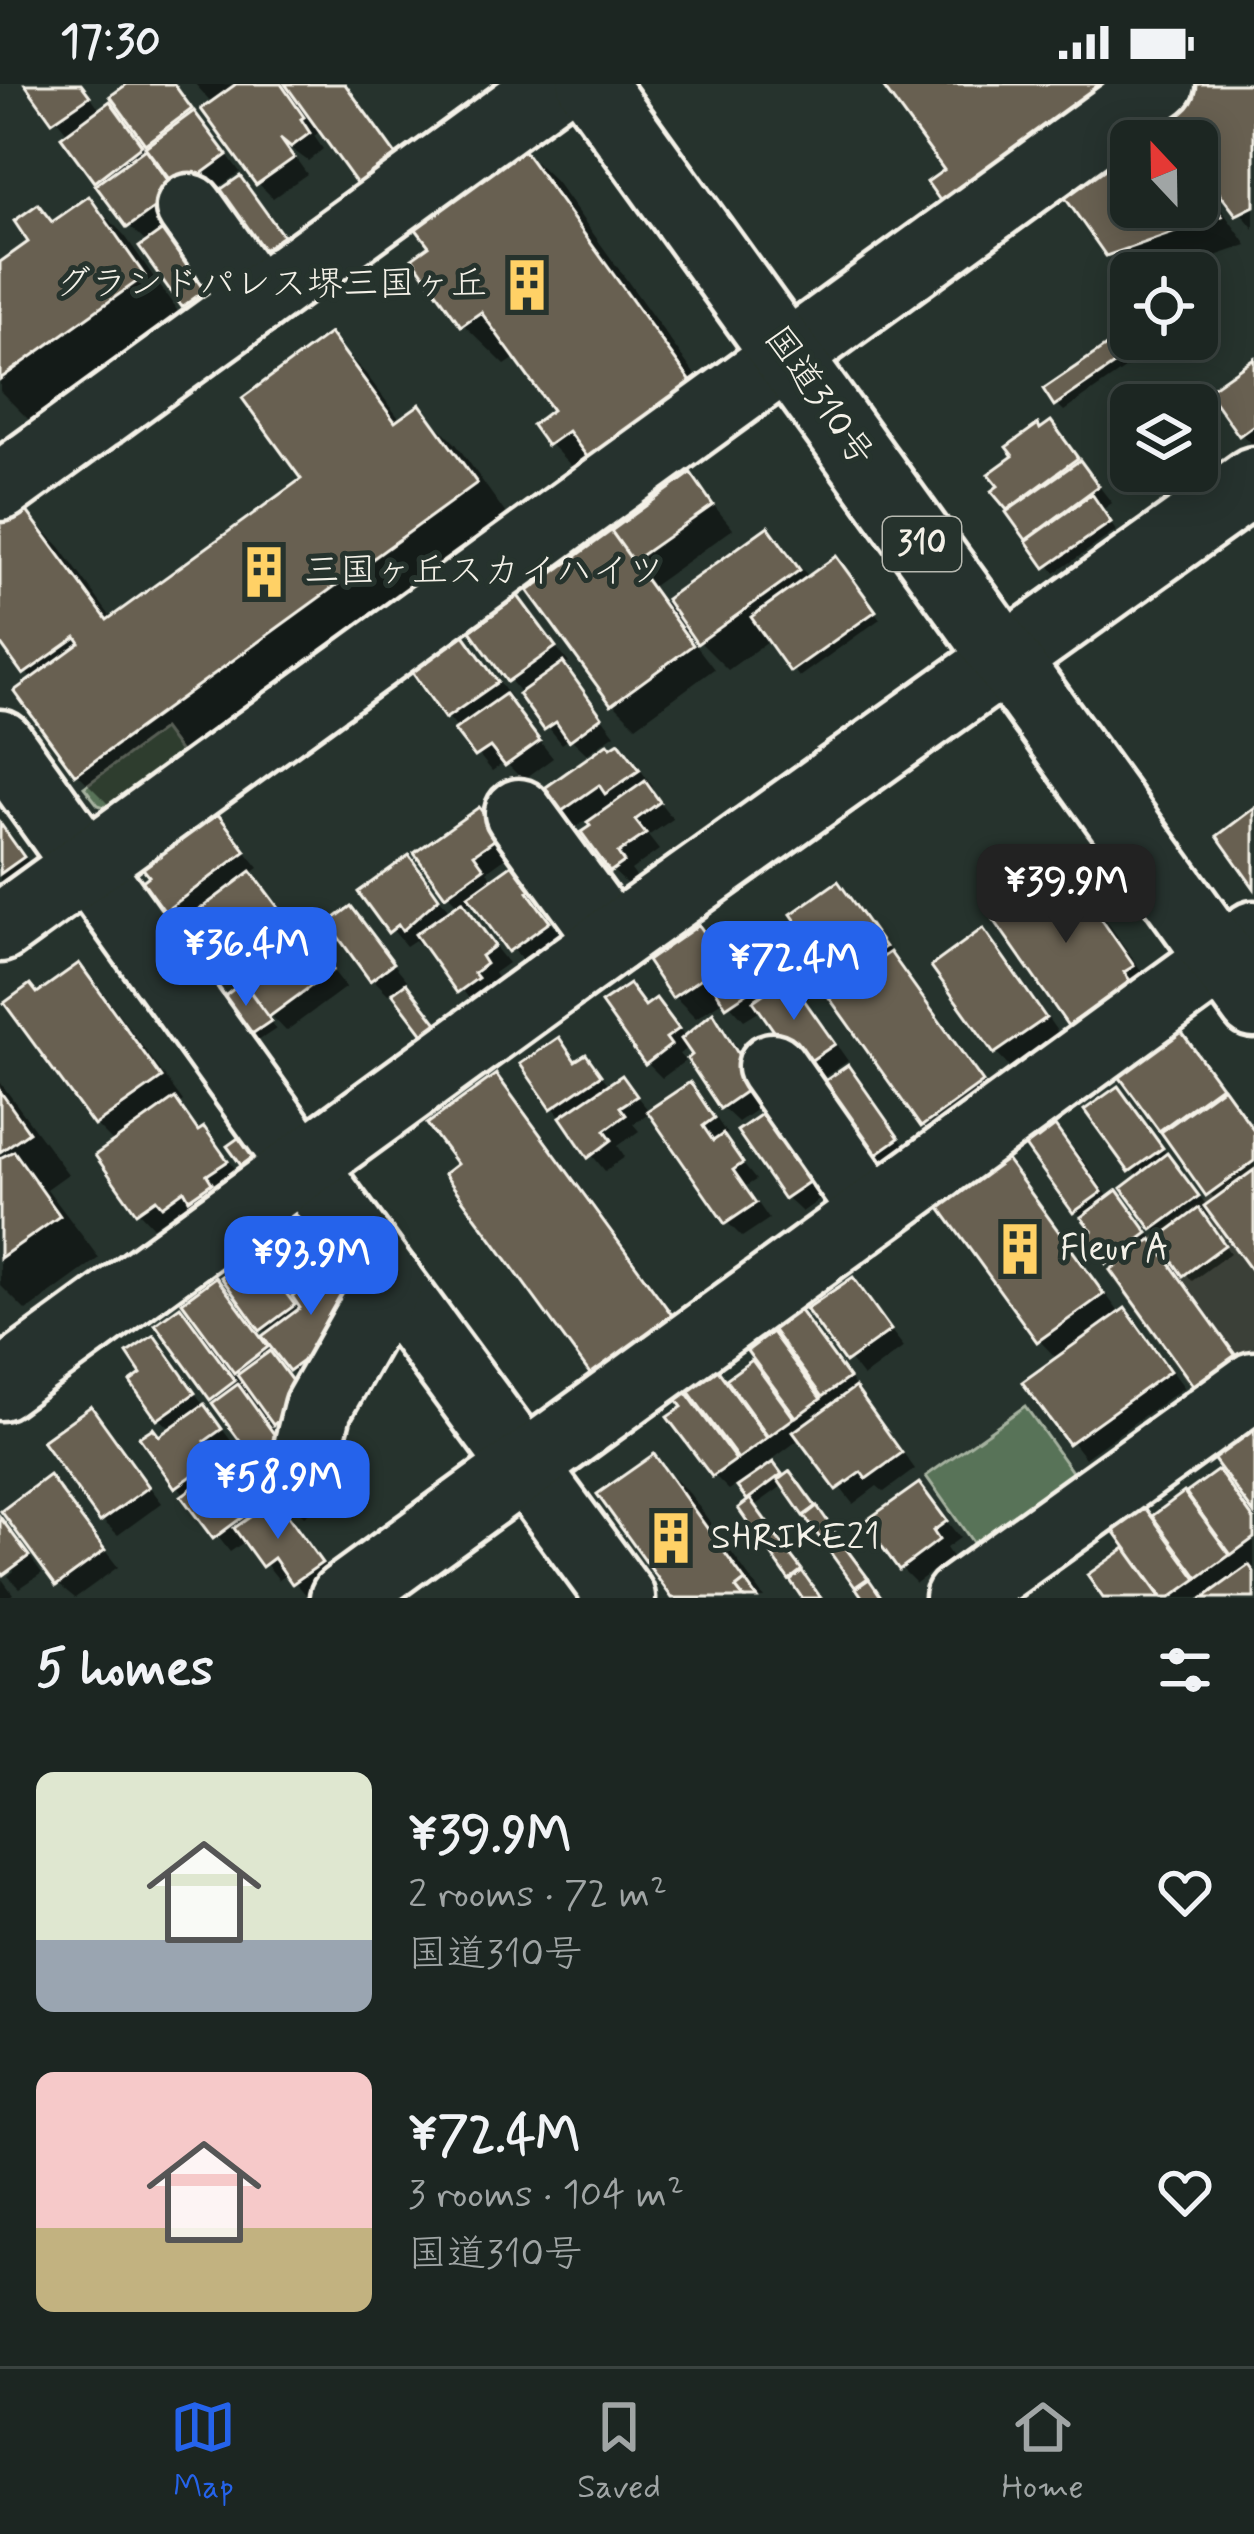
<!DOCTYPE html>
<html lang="en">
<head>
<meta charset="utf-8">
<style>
	:root { --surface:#1c2622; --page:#29322f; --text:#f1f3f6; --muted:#a0a5a5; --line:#3a4340; --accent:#2563eb }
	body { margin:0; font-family:Mynerve,"Klee One",sans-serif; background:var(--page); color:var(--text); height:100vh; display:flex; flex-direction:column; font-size:45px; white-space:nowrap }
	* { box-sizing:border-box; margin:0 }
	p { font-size:39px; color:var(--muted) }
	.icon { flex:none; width:66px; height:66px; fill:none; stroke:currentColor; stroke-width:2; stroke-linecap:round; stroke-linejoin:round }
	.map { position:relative; height:1514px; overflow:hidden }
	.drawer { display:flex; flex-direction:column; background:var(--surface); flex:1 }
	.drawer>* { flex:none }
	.needle { width:78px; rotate:338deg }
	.fabs { position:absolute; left:1110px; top:36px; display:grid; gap:24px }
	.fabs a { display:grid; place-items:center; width:108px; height:108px; border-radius:18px; background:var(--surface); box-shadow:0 6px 30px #0003,0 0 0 3px var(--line); font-size:60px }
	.price { position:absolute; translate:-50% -102px; padding:0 27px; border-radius:24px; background:var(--accent); color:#fff; font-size:39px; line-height:78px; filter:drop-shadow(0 3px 6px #0008) }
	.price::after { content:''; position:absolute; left:50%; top:72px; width:36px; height:27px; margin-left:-18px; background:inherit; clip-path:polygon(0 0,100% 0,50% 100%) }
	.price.current { background:#222; color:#fff }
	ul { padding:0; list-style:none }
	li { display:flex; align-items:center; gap:36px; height:300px; padding:0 36px }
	li span { display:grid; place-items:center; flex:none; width:336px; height:240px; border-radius:18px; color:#555 }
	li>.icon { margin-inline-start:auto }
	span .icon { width:144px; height:144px; fill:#fffc; stroke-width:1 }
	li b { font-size:51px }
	h2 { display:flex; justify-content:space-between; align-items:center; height:144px; padding:0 36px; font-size:51px }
	.status { display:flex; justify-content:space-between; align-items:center; height:84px; padding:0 60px; background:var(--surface); direction:ltr }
	.status svg { height:33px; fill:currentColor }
	.tab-bar { display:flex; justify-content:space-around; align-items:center; height:168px; border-top:3px solid var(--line); background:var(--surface); font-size:33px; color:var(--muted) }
	.tab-bar a { display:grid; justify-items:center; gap:6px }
	.tab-bar .current { color:var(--accent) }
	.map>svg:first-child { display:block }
</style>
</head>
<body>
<div class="status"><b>17:30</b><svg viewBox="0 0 49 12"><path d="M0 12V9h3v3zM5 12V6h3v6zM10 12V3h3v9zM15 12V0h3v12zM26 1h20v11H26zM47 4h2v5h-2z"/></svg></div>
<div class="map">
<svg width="1254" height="1514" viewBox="0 0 1254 1514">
	<rect width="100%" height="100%" fill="#26332d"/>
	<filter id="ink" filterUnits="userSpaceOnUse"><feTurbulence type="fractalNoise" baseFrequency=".00833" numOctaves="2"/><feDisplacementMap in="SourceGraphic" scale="24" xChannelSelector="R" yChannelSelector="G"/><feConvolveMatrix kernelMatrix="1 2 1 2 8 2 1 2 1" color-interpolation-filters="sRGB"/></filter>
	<g filter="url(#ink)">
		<path fill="#3a4038" d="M1254,1079V1282L1202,1319L1107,1186Z"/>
		<g fill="#597359" stroke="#a6b2a0" stroke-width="3">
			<path d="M163,645L183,672L111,725L98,721L84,703Z"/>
			<path d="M1025,1322L1085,1406L986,1477L926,1392Z"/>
		</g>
		<g fill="#0007" fill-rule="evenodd">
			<path d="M28,0H82L101,27L110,21L130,41L135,0H175L240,88L196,120L234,212L200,236L185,221L148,160L129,142L69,51Z"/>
			<path d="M195,0H282L285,4L290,0H346L409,88L375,113L322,46L314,52L323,65L308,77L286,61L307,90L273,114L258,99L213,20Z"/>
			<path d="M1201,0H1254V145L1197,74V57H1184Z"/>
			<path d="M514,57L556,98L737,349L591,402L550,360L556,327L517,273L505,281L463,240L433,162Z"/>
			<path d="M1197,92L1247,161L1166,189H1131V192L1109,170L1131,123H1197Z"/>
			<path d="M240,96L296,168L262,192Z"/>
			<path d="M89,115L125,152L179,229L29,336L0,307V182Z"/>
			<path d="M1131,249V255H1153L1158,262L1064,327L1057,320Z"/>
			<path d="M330,253L366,290L401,337L420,324L456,360L511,437L113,725L77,689L33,597L0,554V444L24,426L60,463L113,536L306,396Z"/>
			<path d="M1254,278V362L1241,350Z"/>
			<path d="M1051,341L1112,419L1102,426L1116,447L1055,489L996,408L1041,348Z"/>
			<path d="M691,393L733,445L653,502L665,519L768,446L810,494L842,482L880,535L799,593L771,555L728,586L694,552L691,555L714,585L636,642L613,619L532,507Z"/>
			<path d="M518,516L569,579L563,583L615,650L587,670L570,654L562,660L510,596Z"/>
			<path d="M464,555L479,570L511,614L508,617L553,674L523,696L505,678L492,687L448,633Z"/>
			<path d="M619,662L634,677L653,703L649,705L673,735L648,752L659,766L631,786L637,794L628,801L612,786L588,735L573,745L558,730Z"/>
			<path d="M211,725L259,784L250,790L300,851L236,898L186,837L181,841L166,826Z"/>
			<path d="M478,726L513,768L487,787L494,797L516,781L548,819L541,825L563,855L526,881L474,816L464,824L508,879L494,889L499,897L487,905L491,910L475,922L424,857L419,860L415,856L406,862L362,809L408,775L451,829L460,823L447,810Z"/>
			<path d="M0,738L37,789L0,808Z"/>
			<path d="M1064,786L1087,809L1154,905L1093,963L1070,940Z"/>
			<path d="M838,801L853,816L996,1015L939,1056L924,1041L840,894Z"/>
			<path d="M350,826L407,896L402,899L456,963L431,956L393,906L388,910L373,895Z"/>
			<path d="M699,845L731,881L753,849L769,864L848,977L817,998L762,925L744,936L725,915L696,934L674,912Z"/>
			<path d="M983,848L998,863L1059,950L1011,984L996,968Z"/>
			<path d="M308,855L346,903L286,947L268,928L265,931L276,945L258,957L226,914Z"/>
			<path d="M79,883L101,906L183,1017L177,1021L200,1049L204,1047L219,1062L241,1093L179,1135L173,1129L153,1143L138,1127L115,1060L96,1041L8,920L38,912Z"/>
			<path d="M629,904L648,924L656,918L687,954L713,932L747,976L769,1017L738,1038L722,1023L690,963L679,970L685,977L662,994L647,979Z"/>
			<path d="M1175,943L1254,1046V1185L1212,1128L1205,1134L1230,1169L1192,1197L1166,1162L1159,1167L1174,1182L1254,1295L1108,1178L1096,1148L1076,1127L1022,1052L1039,1057L1055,1046L1077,1068L1110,1115L1116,1110L1157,1159L1163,1154L1154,1144L1139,1094L1088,1026L1117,1006L1208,1123L1216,1117L1117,985Z"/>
			<path d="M559,957L579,978L586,973L610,1002L622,995L650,1028L633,1040L639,1047L618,1062L625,1073L605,1087L553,1023Z"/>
			<path d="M847,985L912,1071L883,1092L867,1076Z"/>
			<path d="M496,994L518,1017L695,1259L461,1080Z"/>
			<path d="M0,998L68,1090L47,1105L99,1174L26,1227L0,1201Z"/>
			<path d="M689,1002L705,1018L727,1050L722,1054L756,1096L746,1102L769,1135L742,1153L727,1138Z"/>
			<path d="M741,1048L832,1107L802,1128L786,1113Z"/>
			<path d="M1004,1076L1019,1091L1121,1231L1124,1228L1140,1244L1184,1303L1085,1374L1026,1299L1058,1276L1039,1256Z"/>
			<path d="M331,1170L376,1231L313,1308L283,1278L281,1280L319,1333L290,1354L269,1333L267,1335L326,1417L304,1432L282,1410L212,1314L180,1226L206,1253L216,1197L248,1235L252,1231L255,1171L278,1194ZM253,1235L269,1251L263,1255L250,1238Z"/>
			<path d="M852,1197L904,1263L863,1293L811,1226Z"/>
			<path d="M790,1217L805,1233L915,1385L884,1408L877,1402L853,1420L801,1354L769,1378L784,1395L797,1398L881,1514H867L785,1400L753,1423L820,1514H806L742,1425L752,1417L738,1400L729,1406L714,1391L681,1316L716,1289L726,1299L757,1275L751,1267L778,1248Z"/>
			<path d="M154,1255L235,1362L218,1373L225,1383L237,1375L252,1390L274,1420L291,1434L335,1495L309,1514L288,1490L279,1496L247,1456L230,1468L178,1402L160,1355L172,1346L159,1334L145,1291Z"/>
			<path d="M91,1326L162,1419L118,1451L102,1436Z"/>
			<path d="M1254,1340V1514H1107L1092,1492L1130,1464L1153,1435L1218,1390L1239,1411L1242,1409Z"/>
			<path d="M654,1374L690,1410L764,1514H676Z"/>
			<path d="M49,1395L118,1483L75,1514L58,1500Z"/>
			<path d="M919,1402L960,1454L946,1464L952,1473L916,1499L901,1484Z"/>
			<path d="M0,1432L42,1489L20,1504L8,1492L14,1487L11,1482L0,1484Z"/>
			<path d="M2,1495L13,1510L7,1514H0Z"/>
		</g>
		<g fill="#686051" stroke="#f4f1e8" stroke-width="3">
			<path d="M25,0H81L90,12L52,38Z"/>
			<path d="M127,0H174L192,25L145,60L110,12Z"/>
			<path d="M236,0H281L304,33L301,35L310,49L291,63L280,54L294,74L256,101L201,25Z"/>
			<path d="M285,0H345L396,71L357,100Z"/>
			<path d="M881,0H1116L946,125L927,98L944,86Z"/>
			<path d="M1196,0H1254V122L1236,131L1197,79V57H1181L1158,26Z"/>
			<path d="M110,17L142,61L94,98L61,53Z"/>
			<path d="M194,27L227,71L178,107L145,63Z"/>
			<path d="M1155,40L1167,57H1132Z"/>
			<path d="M514,53L697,306L593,381L568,347L547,362L532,341L552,326L481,228L461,242L412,174L429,162L405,131Z"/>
			<path d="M1131,57V123H1197V98L1222,132L1106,172L1061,108Z"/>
			<path d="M145,65L176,109L127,144L95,101Z"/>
			<path d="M240,92L283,152L245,179L201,119Z"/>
			<path d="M89,112L145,192L0,295V178L28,158L14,137L38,120L52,138Z"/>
			<path d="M178,135L221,195L182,223L139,163Z"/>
			<path d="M1131,245V255H1152L1054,322L1043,305Z"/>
			<path d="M330,249L395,338L420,320L477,399L75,691L14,607L80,559L76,553L23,591L0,559V440L24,423L107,536L301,395L242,314Z"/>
			<path d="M1254,274V341L1239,352L1207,307Z"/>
			<path d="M1051,337L1078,374L1007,426L991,407L998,402L988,390L1013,372L1006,363L1038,340L1040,345Z"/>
			<path d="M1080,376L1099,402L1026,456L1006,428Z"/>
			<path d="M691,389L713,421L632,478L611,447Z"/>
			<path d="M1092,410L1111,438L1045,484L1026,457Z"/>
			<path d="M768,442L800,486L697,560L666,515Z"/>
			<path d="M611,447L693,561L611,621L528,507Z"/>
			<path d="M836,472L876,527L790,588L751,533Z"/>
			<path d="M518,512L556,563L507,598L470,547Z"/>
			<path d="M464,551L498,598L445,635L412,588Z"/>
			<path d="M563,578L602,633L569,657L556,638L544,646L518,610Z"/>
			<path d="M505,610L540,657L505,682L490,663L475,673L454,646Z"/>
			<path d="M619,658L640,686L605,710L599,701L555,732L539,708L608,659L611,663Z"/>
			<path d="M645,697L660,718L635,736L646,750L618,769L624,778L610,788L581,748L590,742L587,738Z"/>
			<path d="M211,721L246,767L164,828L141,798L149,792L136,776Z"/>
			<path d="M479,723L500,752L474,770L484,784L445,812L414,769Z"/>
			<path d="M1254,724V804L1217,752Z"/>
			<path d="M0,739L24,773L0,790Z"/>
			<path d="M409,771L439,814L402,847L398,841L388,849L358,808Z"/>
			<path d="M517,777L535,803L528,808L550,838L508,868L468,812Z"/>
			<path d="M1065,783L1134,882L1124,888L1131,898L1068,942L992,833Z"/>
			<path d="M251,787L286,834L219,885L183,838Z"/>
			<path d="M838,797L885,863L838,896L791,830Z"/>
			<path d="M462,817L495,862L481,872L486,880L474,889L478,894L457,909L415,850Z"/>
			<path d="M351,822L394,879L370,897L328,839Z"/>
			<path d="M699,841L717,867L702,877L709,889L672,914L647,877Z"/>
			<path d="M983,844L1046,934L994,970L931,882Z"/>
			<path d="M754,845L781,886L726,923L712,900L724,893L719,885L728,880L738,855Z"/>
			<path d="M308,851L333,886L269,933L243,898Z"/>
			<path d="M890,868L983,998L921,1043L828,912Z"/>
			<path d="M79,879L162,994L94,1042L4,919L30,900L37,909Z"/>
			<path d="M788,893L835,960L800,984L753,917Z"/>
			<path d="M243,898L271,937L249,952L222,914Z"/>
			<path d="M406,899L443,947L429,958L392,909Z"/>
			<path d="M629,900L645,922L656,914L679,945L666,954L671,961L645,981L601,919Z"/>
			<path d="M713,928L756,1000L720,1025L687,975L692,971L681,955Z"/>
			<path d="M1175,939L1221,1002L1159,1047L1113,984Z"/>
			<path d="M559,953L575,977L586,970L601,991L551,1025L520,980Z"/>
			<path d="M848,981L899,1054L865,1078L813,1005Z"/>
			<path d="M496,990L675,1235L593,1294L444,1090L457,1080L427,1040Z"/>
			<path d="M622,991L637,1012L620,1023L626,1031L605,1046L612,1056L588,1074L560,1033Z"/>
			<path d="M690,998L714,1034L703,1042L713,1057L723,1050L743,1079L733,1086L756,1119L725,1140L647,1027Z"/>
			<path d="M1118,1002L1163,1064L1129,1088L1084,1026Z"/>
			<path d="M1223,1003L1254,1046V1077L1206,1112L1161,1048Z"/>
			<path d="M0,1007L29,1048L0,1068Z"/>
			<path d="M175,1014L198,1047L204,1043L228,1077L207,1091L212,1099L189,1115L184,1106L162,1122L156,1115L136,1129L95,1071Z"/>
			<path d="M772,1023L819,1091L784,1115L737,1047Z"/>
			<path d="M1055,1042L1102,1108L1073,1129L1017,1051L1029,1043L1038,1055Z"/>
			<path d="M241,1052L263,1082L248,1091L227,1062Z"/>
			<path d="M14,1067L60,1132L0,1174V1074Z"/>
			<path d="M1167,1069L1199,1112L1152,1146L1121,1104Z"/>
			<path d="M1004,1072L1104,1210L1037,1258L937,1120Z"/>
			<path d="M1254,1086V1190L1204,1122Z"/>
			<path d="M1117,1106L1148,1149L1106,1180L1086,1153L1092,1147L1081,1133Z"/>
			<path d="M1199,1124L1225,1161L1183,1192L1157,1155Z"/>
			<path d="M290,1134L303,1137L332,1177L289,1208L254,1160Z"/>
			<path d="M1152,1155L1244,1283L1202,1314L1110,1186Z"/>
			<path d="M255,1168L295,1221L260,1247L221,1193Z"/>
			<path d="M335,1180L355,1206L325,1261L289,1287L262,1252L300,1224L292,1212Z"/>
			<path d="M216,1193L268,1263L234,1289L182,1218Z"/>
			<path d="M853,1193L891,1246L845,1279L806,1225Z"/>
			<path d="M790,1213L849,1294L822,1313L763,1233Z"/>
			<path d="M180,1222L235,1297L210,1316L155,1240Z"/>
			<path d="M1125,1224L1170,1287L1068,1360L1022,1298Z"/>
			<path d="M772,1248L821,1315L796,1333L747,1267Z"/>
			<path d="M154,1251L195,1309L157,1336L130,1298L141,1290L127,1269Z"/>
			<path d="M270,1267L306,1316L273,1341L237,1291Z"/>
			<path d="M752,1276L794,1334L768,1353L726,1295Z"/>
			<path d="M717,1285L767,1354L738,1375L688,1307Z"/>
			<path d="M238,1300L305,1393L279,1411L212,1319Z"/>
			<path d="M855,1303L902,1369L866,1395L861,1388L836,1406L793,1348Z"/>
			<path d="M686,1308L736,1376L712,1393L667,1333L682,1323L676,1315Z"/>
			<path d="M204,1320L222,1345L205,1357L217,1374L175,1404L139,1353L153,1344L159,1352Z"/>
			<path d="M91,1322L149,1403L100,1438L42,1357Z"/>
			<path d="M1254,1336V1430L1209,1369Z"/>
			<path d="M654,1370L745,1497L736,1504L744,1514H672L597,1410Z"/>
			<path d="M237,1371L268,1414L213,1455L181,1412Z"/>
			<path d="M773,1378L782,1390L747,1416L737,1403Z"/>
			<path d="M1218,1386L1254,1436V1454L1231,1471L1186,1409Z"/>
			<path d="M790,1387L816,1423L803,1432L778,1396Z"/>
			<path d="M49,1391L105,1466L56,1502L1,1427Z"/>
			<path d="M919,1399L947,1437L933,1447L939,1456L899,1486L864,1438Z"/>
			<path d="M1184,1408L1230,1471L1198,1494L1152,1432Z"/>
			<path d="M276,1415L322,1479L292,1500L274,1474L262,1483L234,1444Z"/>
			<path d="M750,1415L776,1451L763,1460L738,1424Z"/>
			<path d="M1141,1418L1197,1495L1170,1514H1162L1110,1441Z"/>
			<path d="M817,1422L842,1458L830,1468L804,1432Z"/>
			<path d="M0,1433L29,1472L3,1491L0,1487Z"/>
			<path d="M776,1452L802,1486L789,1496L764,1460Z"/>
			<path d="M842,1459L868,1494L855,1503L830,1468Z"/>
			<path d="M1125,1464L1161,1514H1103L1087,1491Z"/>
			<path d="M1249,1481L1254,1488V1514H1203Z"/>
			<path d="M802,1487L821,1514H802L790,1496Z"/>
			<path d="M869,1495L882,1514H863L856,1504Z"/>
			<path d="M745,1497L757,1514H744L736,1504Z"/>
		</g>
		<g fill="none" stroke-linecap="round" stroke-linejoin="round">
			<g stroke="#f4f1e8" stroke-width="75">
				<g id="minor">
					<path d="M190,124L256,217"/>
					<path d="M0,403L554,0"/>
					<path d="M0,660L303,1082L621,1514"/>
					<path d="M519,729L612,856"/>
					<path d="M0,844L1161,0"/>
					<path d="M772,983L873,1127"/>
					<path d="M0,1302L612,856L1254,397"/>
					<path d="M309,1359L318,1323L389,1198"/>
					<path d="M344,1514L1254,851"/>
					<path d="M959,1514L1254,1302"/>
				</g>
			</g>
			<g stroke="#f4f1e8" stroke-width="75">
				<path id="highway" d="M591,0L1254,920"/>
			</g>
			<use href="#minor" stroke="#26332d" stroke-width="66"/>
			<use href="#highway" stroke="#26332d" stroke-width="66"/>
		</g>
	</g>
	<defs>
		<g id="building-bare" transform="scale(4.14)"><path d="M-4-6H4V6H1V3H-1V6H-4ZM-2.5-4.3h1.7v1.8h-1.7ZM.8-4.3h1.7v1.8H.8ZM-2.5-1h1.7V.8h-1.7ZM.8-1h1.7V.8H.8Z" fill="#ffd166" stroke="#26332d" stroke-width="2.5" paint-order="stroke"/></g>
	</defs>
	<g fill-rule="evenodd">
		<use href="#building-bare" x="527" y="201"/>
		<use href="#building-bare" x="264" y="488"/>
		<use href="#building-bare" x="1020" y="1165"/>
		<use href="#building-bare" x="671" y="1454"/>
	</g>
	<g text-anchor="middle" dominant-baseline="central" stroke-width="10" stroke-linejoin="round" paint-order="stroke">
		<rect fill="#26332d" stroke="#b6b8b0" stroke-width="3" x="883" y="433" width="78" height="54" rx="9"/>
		<g font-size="33" font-weight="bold" fill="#f4f1e8">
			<text x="922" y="460">310</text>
		</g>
		<g font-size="36" fill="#f4f1e8" stroke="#26332d" text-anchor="start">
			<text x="487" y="201" text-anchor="end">グランドパレス堺三国ヶ丘</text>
			<text x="304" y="488">三国ヶ丘スカイハイツ</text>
			<text x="1060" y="1165">Fleur A</text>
			<text x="711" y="1454">SHRIKE21</text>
		</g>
		<g font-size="36" fill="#f4f1e8" stroke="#26332d">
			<text transform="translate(818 313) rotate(55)">国道310号</text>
		</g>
	</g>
</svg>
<div class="fabs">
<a><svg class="needle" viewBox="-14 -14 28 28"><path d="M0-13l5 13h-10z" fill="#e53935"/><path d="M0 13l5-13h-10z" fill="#a0a5a5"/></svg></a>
<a><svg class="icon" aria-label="locate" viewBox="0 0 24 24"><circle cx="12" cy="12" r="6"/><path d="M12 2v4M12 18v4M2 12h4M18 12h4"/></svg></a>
<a><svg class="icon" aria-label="layers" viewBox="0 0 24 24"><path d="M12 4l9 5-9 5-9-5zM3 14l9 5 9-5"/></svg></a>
</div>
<b class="price current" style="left:1066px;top:862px">¥39.9M</b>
<b class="price" style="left:246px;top:925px">¥36.4M</b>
<b class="price" style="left:794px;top:939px">¥72.4M</b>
<b class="price" style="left:311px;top:1234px">¥93.9M</b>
<b class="price" style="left:278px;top:1458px">¥58.9M</b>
</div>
<section class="drawer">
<h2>5 homes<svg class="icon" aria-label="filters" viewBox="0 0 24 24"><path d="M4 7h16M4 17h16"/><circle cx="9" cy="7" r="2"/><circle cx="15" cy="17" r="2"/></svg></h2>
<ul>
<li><span style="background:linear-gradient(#dfe7d0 70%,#9aa5b1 0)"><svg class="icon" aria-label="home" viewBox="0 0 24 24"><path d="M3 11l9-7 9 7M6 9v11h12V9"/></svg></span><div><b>¥39.9M</b><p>2 rooms · 72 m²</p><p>国道310号</p></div><svg class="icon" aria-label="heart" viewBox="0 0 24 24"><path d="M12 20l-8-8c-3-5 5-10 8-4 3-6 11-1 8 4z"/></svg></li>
<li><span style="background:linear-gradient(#f6c9c9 65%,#c2b280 0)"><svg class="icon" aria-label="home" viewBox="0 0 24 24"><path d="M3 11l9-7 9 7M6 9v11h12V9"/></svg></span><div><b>¥72.4M</b><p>3 rooms · 104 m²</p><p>国道310号</p></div><svg class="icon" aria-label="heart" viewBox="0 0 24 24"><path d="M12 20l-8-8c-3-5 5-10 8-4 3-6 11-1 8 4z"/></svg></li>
</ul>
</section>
<nav class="tab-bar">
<a class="current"><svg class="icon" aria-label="map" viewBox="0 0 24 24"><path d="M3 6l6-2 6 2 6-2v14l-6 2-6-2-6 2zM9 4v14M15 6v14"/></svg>Map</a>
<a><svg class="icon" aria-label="saved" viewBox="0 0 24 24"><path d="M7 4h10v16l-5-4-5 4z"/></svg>Saved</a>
<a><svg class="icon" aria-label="home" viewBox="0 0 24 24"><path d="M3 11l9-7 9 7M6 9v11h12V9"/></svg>Home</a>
</nav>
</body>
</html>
